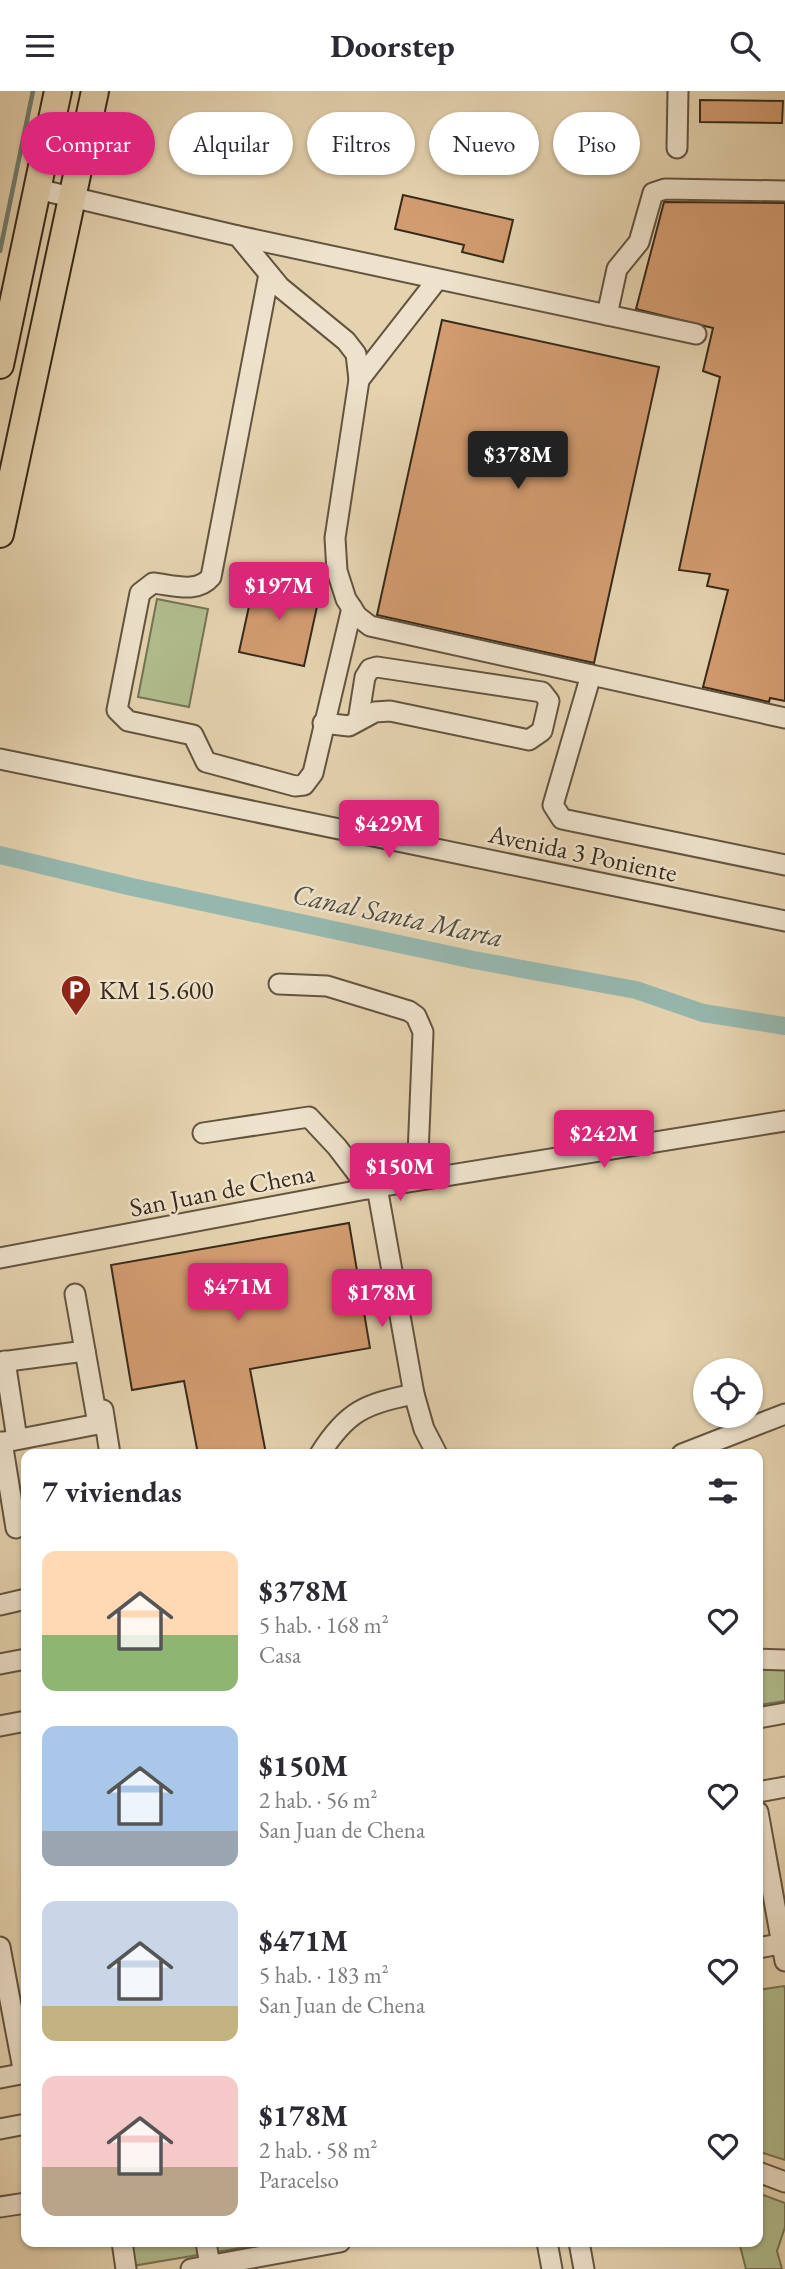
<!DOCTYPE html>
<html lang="es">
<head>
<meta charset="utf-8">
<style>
	:root { --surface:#fff; --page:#f7f7f7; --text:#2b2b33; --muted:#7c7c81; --accent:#db2777 }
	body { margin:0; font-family:"EB Garamond",serif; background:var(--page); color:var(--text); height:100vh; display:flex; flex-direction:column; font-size:26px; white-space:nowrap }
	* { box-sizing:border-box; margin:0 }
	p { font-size:23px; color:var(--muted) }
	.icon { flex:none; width:38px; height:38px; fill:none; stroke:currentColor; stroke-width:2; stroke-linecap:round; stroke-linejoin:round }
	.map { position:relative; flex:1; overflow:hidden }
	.sheet { position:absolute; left:21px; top:1358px; width:742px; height:798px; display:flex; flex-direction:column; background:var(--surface); border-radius:14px; box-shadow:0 2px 5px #0004 }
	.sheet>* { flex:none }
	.banner { position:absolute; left:21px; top:21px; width:744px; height:63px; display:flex; gap:14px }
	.fabs { position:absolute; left:693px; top:1267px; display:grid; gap:14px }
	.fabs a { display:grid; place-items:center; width:70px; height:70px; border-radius:50%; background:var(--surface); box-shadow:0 2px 5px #0004; font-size:35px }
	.price { position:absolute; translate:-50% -60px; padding:0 16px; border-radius:7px; background:var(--accent); color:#fff; font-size:23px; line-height:46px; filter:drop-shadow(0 2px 4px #0008) }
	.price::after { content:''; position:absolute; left:50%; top:42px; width:21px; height:16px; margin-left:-10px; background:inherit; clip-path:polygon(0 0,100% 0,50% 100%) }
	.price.on { background:#222; color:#fff }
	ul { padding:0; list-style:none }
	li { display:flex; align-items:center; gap:21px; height:175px; padding:0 21px }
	li span { display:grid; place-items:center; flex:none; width:196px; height:140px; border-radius:14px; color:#555 }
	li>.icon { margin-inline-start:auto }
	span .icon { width:84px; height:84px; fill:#fffc; stroke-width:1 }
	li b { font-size:30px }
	h2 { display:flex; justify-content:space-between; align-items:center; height:84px; padding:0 21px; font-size:30px }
	.pill { padding:0 24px; border-radius:32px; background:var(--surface); box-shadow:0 2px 5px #0004; font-size:24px; line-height:63px }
	.pill.on { background:var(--accent); color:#fff }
	header { display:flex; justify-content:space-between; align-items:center; height:91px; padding:0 21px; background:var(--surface); font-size:32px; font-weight:700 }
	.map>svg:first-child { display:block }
</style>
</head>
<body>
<header><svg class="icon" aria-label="menu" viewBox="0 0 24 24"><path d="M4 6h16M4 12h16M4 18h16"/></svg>Doorstep<svg class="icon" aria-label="search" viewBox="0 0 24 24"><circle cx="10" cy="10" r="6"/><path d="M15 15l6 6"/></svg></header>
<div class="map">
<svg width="785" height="2178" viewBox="0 0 785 2178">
	<rect width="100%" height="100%" fill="#e5d3b0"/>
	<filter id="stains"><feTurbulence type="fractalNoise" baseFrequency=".00286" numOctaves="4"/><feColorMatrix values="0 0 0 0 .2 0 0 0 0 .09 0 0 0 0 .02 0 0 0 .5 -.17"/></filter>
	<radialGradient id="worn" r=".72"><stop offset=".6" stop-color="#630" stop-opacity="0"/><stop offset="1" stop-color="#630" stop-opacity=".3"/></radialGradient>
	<g fill="#b1bd8e" stroke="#747454" stroke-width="2">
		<path d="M157,508L208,518L189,616L138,606Z"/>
		<path d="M758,1575L785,1576V1610L758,1614Z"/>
		<path d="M784,1895L785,1898V2069L760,2061L758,2045V1899Z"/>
		<path d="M758,2102L785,2112V2136L777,2160L782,2178H746L739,2151H758Z"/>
		<path d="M146,2151H276L132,2175L128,2154Z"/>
	</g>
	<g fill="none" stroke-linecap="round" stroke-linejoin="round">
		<path stroke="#707f73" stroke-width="4.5" d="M0,160L33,0"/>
		<path stroke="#96b7ae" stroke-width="18" d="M0,764L132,796L474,869L636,899L703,922L785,935"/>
	</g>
	<g fill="#d39c71" stroke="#382a1a" stroke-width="2">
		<path d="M700,9L783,10L782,32L700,31Z"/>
		<path d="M403,104L513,129L503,171L462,161L464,154L395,138Z"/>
		<path d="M664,111L785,112V610L770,607L769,611L703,596L728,499L707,495L710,483L679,479L720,286L703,280L713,237L636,218Z"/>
		<path d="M442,229L659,276L594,572L377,524Z"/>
		<path d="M255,488L320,502L304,575L239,561Z"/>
		<path d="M349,1132L370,1257L250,1278L266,1363H198L184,1290L132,1299L111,1174Z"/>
	</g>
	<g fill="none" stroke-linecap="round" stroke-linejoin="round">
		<g stroke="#635440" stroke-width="23">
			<g id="minor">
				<path d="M677,57L678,0"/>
				<path d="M37,98L238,145L280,196L346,250L356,263L359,289L335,447L337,480L346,508L357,525L370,535L785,627"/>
				<path d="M238,145L696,243"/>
				<path d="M269,183L211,486C197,503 173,494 153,492L140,502L117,619L128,630L193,644L206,671L295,695L304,694L313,682L352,517"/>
				<path d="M607,224L617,178L639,151L653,102L665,98L785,100"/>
				<path d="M359,289L437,189"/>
				<path d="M591,584L553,714L562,728L785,774"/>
				<path d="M323,632L349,635L375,621L390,620L529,649L542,640L549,610L542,601L377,576L370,578L365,586L358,630"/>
				<path d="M0,668L785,830"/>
				<path d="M279,893L327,895L409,920L416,925L423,941L417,1089"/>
				<path d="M203,1042L309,1026L337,1056L369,1098"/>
				<path d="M377,1096L414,1303L424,1338L437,1363"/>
				<path d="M0,1167L377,1096L785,1030"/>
				<path d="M5,1270L17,1348"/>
				<path d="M0,1271L85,1260"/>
				<path d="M103,1319L110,1363"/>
				<path d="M2,1351L16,1437"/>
				<path d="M0,1352L98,1333L75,1203"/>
				<path d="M320,1363C347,1320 365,1313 414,1303"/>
				<path d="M682,1363L785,1323"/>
				<path d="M0,1514L26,1508"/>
				<path d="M758,1568L785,1569"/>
				<path d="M0,1573L26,1568"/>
				<path d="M758,1627L785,1622"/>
				<path d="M0,1635L26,1630"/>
				<path d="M758,1701L785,1696"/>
				<path d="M758,1721L785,1870"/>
				<path d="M0,1856L24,1983"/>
				<path d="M758,1857L785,1852"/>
				<path d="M0,1987L26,1982"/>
				<path d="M0,2038L26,2033"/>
				<path d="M758,2081L785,2091"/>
				<path d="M0,2116L26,2112"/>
				<path d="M122,2151L126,2178"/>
				<path d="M206,2151L210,2175"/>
				<path d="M547,2151L552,2178"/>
				<path d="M579,2151L584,2178"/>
				<path d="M191,2178L340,2151"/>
			</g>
		</g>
		<g stroke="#382a1a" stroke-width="30">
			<g id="major">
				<path d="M0,274L58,0"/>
				<path d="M0,443L95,0"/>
			</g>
		</g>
		<use href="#minor" stroke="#eee2cc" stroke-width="19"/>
		<use href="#major" stroke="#e5d3b0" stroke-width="26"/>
	</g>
	<defs>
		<g id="parking-pin" transform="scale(1.575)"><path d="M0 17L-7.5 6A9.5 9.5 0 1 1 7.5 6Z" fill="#8f2418" stroke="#eee2cc"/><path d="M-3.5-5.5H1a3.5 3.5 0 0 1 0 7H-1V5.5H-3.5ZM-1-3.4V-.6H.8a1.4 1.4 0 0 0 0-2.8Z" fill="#fff"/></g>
	</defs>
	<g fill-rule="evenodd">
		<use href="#parking-pin" x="76" y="899"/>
	</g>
	<g text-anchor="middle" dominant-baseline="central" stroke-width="5" stroke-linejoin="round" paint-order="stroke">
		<g font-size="26" fill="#382a1a" stroke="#eee2cc">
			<text transform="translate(583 762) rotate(12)">Avenida 3 Poniente</text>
			<text transform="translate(222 1099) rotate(-11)">San Juan de Chena</text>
		</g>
		<g font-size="26" fill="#382a1a" stroke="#eee2cc" text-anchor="start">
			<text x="99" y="899">KM 15.600</text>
		</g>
		<g font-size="28" font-style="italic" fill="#504d3f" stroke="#eee2cc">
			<text transform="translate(398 824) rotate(12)">Canal Santa Marta</text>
		</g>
	</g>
	<rect width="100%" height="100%" filter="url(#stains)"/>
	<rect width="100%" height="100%" fill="url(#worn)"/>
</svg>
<div class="fabs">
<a><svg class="icon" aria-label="locate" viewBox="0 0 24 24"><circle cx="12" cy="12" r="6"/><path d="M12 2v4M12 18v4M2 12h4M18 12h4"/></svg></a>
</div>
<b class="price on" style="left:518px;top:400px">$378M</b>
<b class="price" style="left:279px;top:531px">$197M</b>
<b class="price" style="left:389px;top:769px">$429M</b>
<b class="price" style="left:604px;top:1079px">$242M</b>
<b class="price" style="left:400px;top:1112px">$150M</b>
<b class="price" style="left:238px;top:1232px">$471M</b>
<b class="price" style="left:382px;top:1238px">$178M</b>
<div class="banner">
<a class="pill on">Comprar</a>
<a class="pill">Alquilar</a>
<a class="pill">Filtros</a>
<a class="pill">Nuevo</a>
<a class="pill">Piso</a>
</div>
<section class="sheet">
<h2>7 viviendas<svg class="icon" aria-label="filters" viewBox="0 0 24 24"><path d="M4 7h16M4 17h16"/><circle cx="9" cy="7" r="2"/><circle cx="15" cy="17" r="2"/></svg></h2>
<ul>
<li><span style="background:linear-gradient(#ffd9b3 60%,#8fb573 0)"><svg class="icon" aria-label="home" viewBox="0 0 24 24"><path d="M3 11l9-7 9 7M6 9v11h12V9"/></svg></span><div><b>$378M</b><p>5 hab. · 168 m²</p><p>Casa</p></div><svg class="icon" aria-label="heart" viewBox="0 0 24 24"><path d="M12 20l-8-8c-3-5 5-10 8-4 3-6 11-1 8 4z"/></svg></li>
<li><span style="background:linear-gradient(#a9c7e8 75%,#9aa5b1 0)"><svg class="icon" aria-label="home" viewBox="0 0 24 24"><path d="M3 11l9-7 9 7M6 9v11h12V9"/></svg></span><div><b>$150M</b><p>2 hab. · 56 m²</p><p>San Juan de Chena</p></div><svg class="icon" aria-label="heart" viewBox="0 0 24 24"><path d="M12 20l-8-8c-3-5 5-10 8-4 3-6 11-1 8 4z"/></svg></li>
<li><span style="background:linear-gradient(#c9d6e8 75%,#c2b280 0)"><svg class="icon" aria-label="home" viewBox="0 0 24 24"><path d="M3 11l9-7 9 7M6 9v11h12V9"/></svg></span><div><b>$471M</b><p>5 hab. · 183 m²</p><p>San Juan de Chena</p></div><svg class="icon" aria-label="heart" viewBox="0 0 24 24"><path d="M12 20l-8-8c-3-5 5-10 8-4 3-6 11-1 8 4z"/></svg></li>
<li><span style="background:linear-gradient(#f6c9c9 65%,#b9a48a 0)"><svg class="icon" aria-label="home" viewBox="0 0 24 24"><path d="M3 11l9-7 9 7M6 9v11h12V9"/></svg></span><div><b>$178M</b><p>2 hab. · 58 m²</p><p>Paracelso</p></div><svg class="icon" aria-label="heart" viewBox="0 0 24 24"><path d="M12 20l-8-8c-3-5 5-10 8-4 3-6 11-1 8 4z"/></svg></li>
</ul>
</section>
</div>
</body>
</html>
